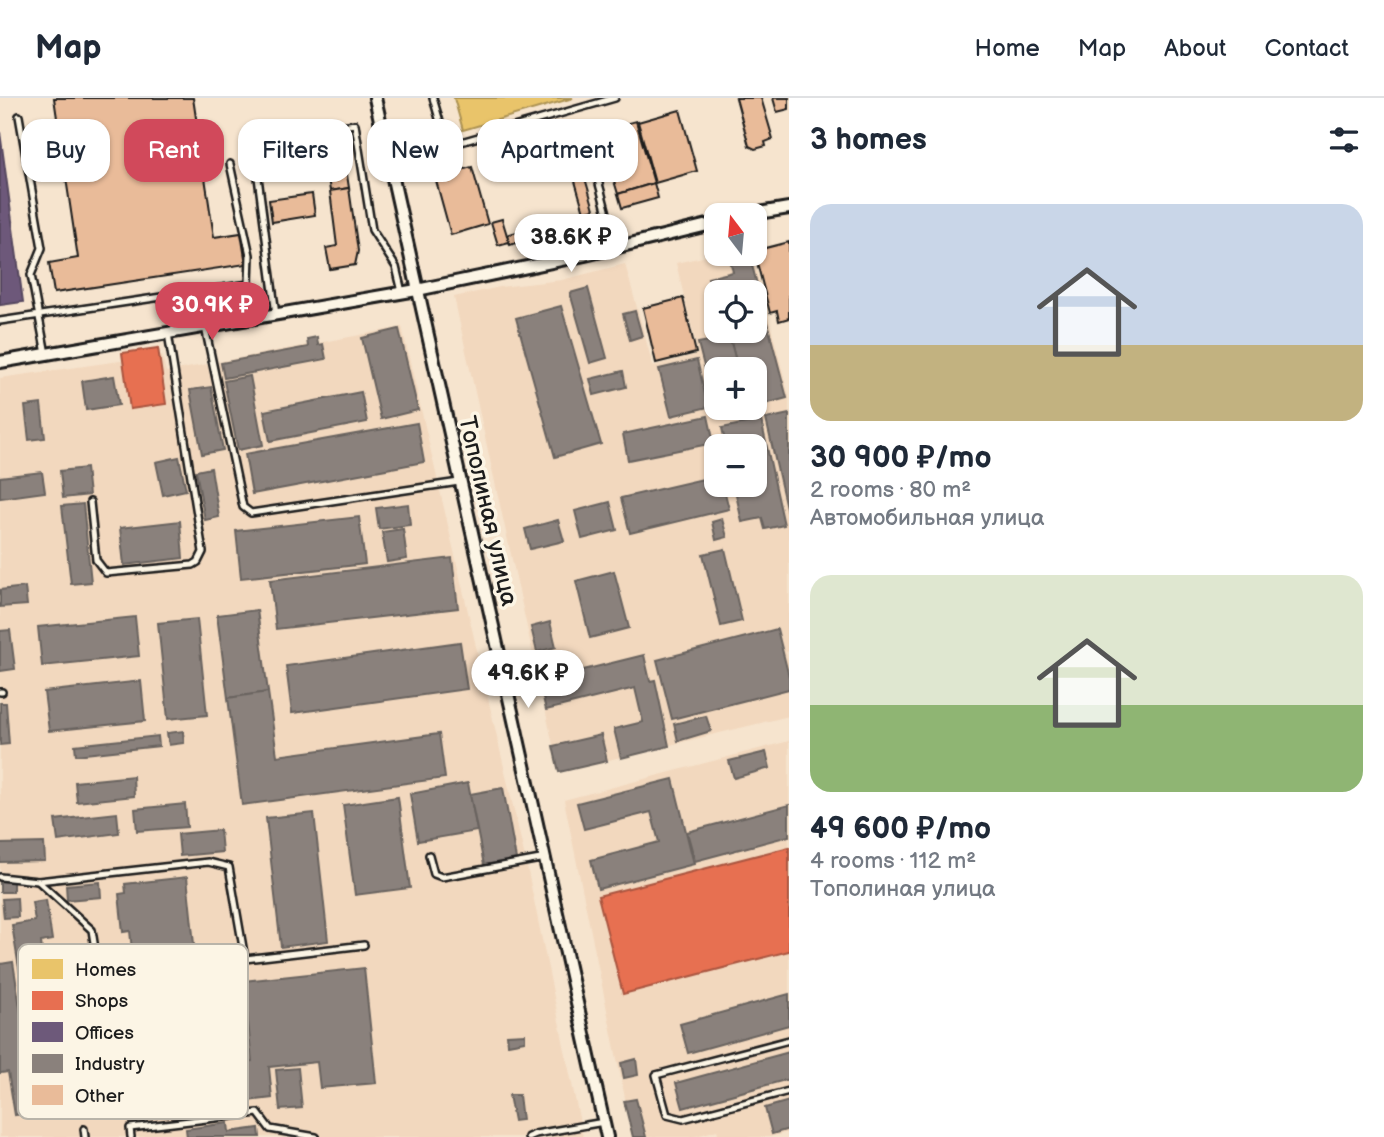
<!DOCTYPE html>
<html lang="en">
<head>
<meta charset="utf-8">
<style>
	:root { --surface:#fff; --page:#f6f6f7; --text:#1f2937; --muted:#747a83; --line:#e0e1e3; --accent:#d1495b }
	body { margin:0; font-family:"Balsamiq Sans",sans-serif; background:var(--page); color:var(--text); height:100vh; display:flex; flex-direction:column; font-size:26px; white-space:nowrap }
	* { box-sizing:border-box; margin:0 }
	p { font-size:23px; color:var(--muted) }
	.icon { flex:none; width:38px; height:38px; fill:none; stroke:currentColor; stroke-width:2; stroke-linecap:round; stroke-linejoin:round }
	.map { position:relative; flex:1; overflow:hidden }
	.sheet { display:flex; flex-direction:column; background:var(--surface); width:595px }
	.sheet>* { flex:none }
	.guide { position:absolute; left:21px; top:21px; width:662px; height:63px; display:flex; gap:14px }
	.needle { width:46px; rotate:344deg }
	.tools { position:absolute; left:704px; top:105px; display:grid; gap:14px }
	.tools a { display:grid; place-items:center; width:63px; height:63px; border-radius:14px; background:var(--surface); box-shadow:0 2px 5px #0004; font-size:35px }
	.price { position:absolute; translate:-50% -60px; padding:0 16px; border-radius:24px; background:#fff; color:#222; font-size:23px; line-height:46px; filter:drop-shadow(0 2px 4px #0008) }
	.price::after { content:''; position:absolute; left:50%; top:42px; width:21px; height:16px; margin-left:-10px; background:inherit; clip-path:polygon(0 0,100% 0,50% 100%) }
	.price.active { background:var(--accent); color:#fff }
	ul { padding:0; list-style:none }
	li { display:grid; align-content:center; gap:14px; height:371px; padding:0 21px }
	li span { display:grid; place-items:center; height:217px; border-radius:21px; color:#555 }
	li>.icon { margin-inline-start:auto }
	span .icon { width:126px; height:126px; fill:#fffc; stroke-width:1 }
	li b { font-size:30px }
	h2 { display:flex; justify-content:space-between; align-items:center; height:84px; padding:0 21px; font-size:30px }
	.chip { padding:0 24px; border-radius:21px; background:var(--surface); box-shadow:0 2px 5px #0004; font-size:24px; line-height:63px }
	.chip.active { background:var(--accent); color:#fff }
	header { display:flex; align-items:center; gap:42px; box-sizing:border-box; height:98px; padding:0 35px; background:var(--surface); border-bottom:2px solid var(--line) }
	header strong { font-size:33px }
	nav { display:flex; gap:38px; margin-inline-start:auto; font-size:24px }
	main { display:flex; flex:1; min-height:0 }
	.map>svg:first-child { display:block }
</style>
</head>
<body>
<header>
<strong>Map</strong>
<nav><a>Home</a><a>Map</a><a>About</a><a>Contact</a></nav>
</header>
<main>
<div class="map">
<svg width="789" height="1039" viewBox="0 0 789 1039">
	<rect width="100%" height="100%" fill="#f6e4ce"/>
	<filter id="ink" filterUnits="userSpaceOnUse"><feTurbulence type="fractalNoise" baseFrequency=".0143" numOctaves="2"/><feDisplacementMap in="SourceGraphic" scale="14" xChannelSelector="R" yChannelSelector="G"/><feConvolveMatrix kernelMatrix="1 2 1 2 8 2 1 2 1" color-interpolation-filters="sRGB"/></filter>
	<g filter="url(#ink)">
		<g fill="#f2d8be" fill-rule="evenodd">
			<path d="M716,156H752L789,298V553L786,554L789,565V618L559,674L454,199L500,189L562,182L625,166L653,268L698,256L676,165ZM716,194H754V233H716ZM716,271H754V310H716ZM716,348H754V387H716Z"/>
			<path d="M402,229L526,764L583,1039H0V280L162,257L166,274Z"/>
			<path d="M789,643V1034L770,1039H719L717,1032L693,1039H633L564,702Z"/>
		</g>
		<path fill="#e9c46a" stroke="#ac9253" stroke-width="2" d="M454,0H573L463,32Z"/>
		<g fill="#e76f51" stroke="#aa5641" stroke-width="2">
			<path d="M158,250L166,306L130,311L122,255Z"/>
			<path d="M789,749V853L623,896L598,798Z"/>
		</g>
		<path fill="#6d597a" stroke="#55475e" stroke-width="2" d="M0,34L23,204L0,207Z"/>
		<g fill="#8a817c" stroke="#69635f" stroke-width="2">
			<path d="M736,156H749L787,300L754,309V271H738L730,241L725,242L723,233H754V194H716V208L708,180L733,174L729,158Z"/>
			<path d="M588,190L607,260L590,265L570,195Z"/>
			<path d="M561,208L601,346L555,359L516,220Z"/>
			<path d="M635,213L642,238L630,242L623,216Z"/>
			<path d="M399,231L418,312L381,321L362,240Z"/>
			<path d="M317,239L318,247L323,246L326,261L224,280L221,265L308,249L307,241Z"/>
			<path d="M730,241L738,271H716V310H748L717,318L698,245L709,243L710,246Z"/>
			<path d="M697,262L708,309L671,318L659,271Z"/>
			<path d="M623,273L626,289L594,297L590,281Z"/>
			<path d="M114,278L119,307L86,312L82,283Z"/>
			<path d="M250,278L263,347L238,352L224,283Z"/>
			<path d="M211,289L223,352L202,356L190,292Z"/>
			<path d="M361,294L367,324L270,343L264,313Z"/>
			<path d="M41,306L45,340L29,342L25,308Z"/>
			<path d="M789,316V414H787L766,321Z"/>
			<path d="M708,318L714,345L628,362L623,336Z"/>
			<path d="M761,322L784,427L765,431L762,420L742,424L734,387H754V348H726L722,330Z"/>
			<path d="M417,325L424,364L252,396L245,356Z"/>
			<path d="M179,359L186,392L163,397L156,364Z"/>
			<path d="M86,370L89,397L63,400L60,373Z"/>
			<path d="M211,370L219,419L205,422L196,373Z"/>
			<path d="M42,374L45,394L0,400V379Z"/>
			<path d="M716,378V387H723L729,411L630,435L621,400Z"/>
			<path d="M610,404L617,432L582,441L575,413Z"/>
			<path d="M83,406L91,484L71,486L62,408Z"/>
			<path d="M408,406L410,427L379,431L376,410Z"/>
			<path d="M359,419L365,466L241,480L236,433Z"/>
			<path d="M722,421L727,439L716,442L712,424Z"/>
			<path d="M558,422L564,443L530,451L525,431Z"/>
			<path d="M180,423L183,460L124,467L120,430Z"/>
			<path d="M403,431L407,461L387,464L382,434Z"/>
			<path d="M725,451L742,523L721,528L703,456Z"/>
			<path d="M452,460L458,510L276,531L270,482Z"/>
			<path d="M614,473L629,530L590,540L576,483Z"/>
			<path d="M25,489L27,507L0,509V492Z"/>
			<path d="M257,512L268,594L228,600L217,517Z"/>
			<path d="M135,519L139,558L42,568L38,529Z"/>
			<path d="M197,521L207,617L168,621L158,525Z"/>
			<path d="M550,524L556,549L537,554L531,529Z"/>
			<path d="M777,531L789,579V591L672,621L657,562Z"/>
			<path d="M10,532L15,571L0,573V533Z"/>
			<path d="M460,544L467,591L292,615L286,568Z"/>
			<path d="M644,557L650,583L655,582L669,648L621,660L614,631L643,624L635,590L546,612L539,583Z"/>
			<path d="M141,583L145,623L49,633L44,594Z"/>
			<path d="M268,594L277,658L439,636L445,680L242,707L228,600Z"/>
			<path d="M0,605H6L9,646L0,647Z"/>
			<path d="M706,618L711,633L678,643L674,626Z"/>
			<path d="M183,633L184,645L169,647L167,635Z"/>
			<path d="M601,637L607,663L559,674L553,648Z"/>
			<path d="M158,638L159,648L76,657L75,647Z"/>
			<path d="M766,654L770,670L734,680L729,663Z"/>
			<path d="M133,678L134,698L77,704L75,684Z"/>
			<path d="M673,681L694,766L598,791L591,762L659,744L651,714L584,731L577,705Z"/>
			<path d="M468,685L477,733L418,743L410,696Z"/>
			<path d="M503,690L516,761L484,767L470,696Z"/>
			<path d="M398,699L410,790L355,797L343,707Z"/>
			<path d="M185,706L187,729L137,733L135,711Z"/>
			<path d="M789,707V738L695,763L687,734Z"/>
			<path d="M117,715L119,735L58,743L55,722Z"/>
			<path d="M314,715L328,843L281,849L266,720Z"/>
			<path d="M220,732L222,754L180,758L178,736Z"/>
			<path d="M44,745L45,763L0,764V746Z"/>
			<path d="M187,779L197,875L135,882L130,833L123,834L119,796L126,795L125,786Z"/>
			<rect x="0" y="783" width="13" height="11"/>
			<path d="M100,784L101,799L67,802L66,787Z"/>
			<path d="M17,800L18,819L4,820L2,801Z"/>
			<path d="M46,802L52,842L41,844L43,861L52,860L60,913L27,919L12,827L35,823L32,804Z"/>
			<path d="M13,864L36,1014L15,1017L8,974L0,975V866Z"/>
			<path d="M364,870L376,985L320,990L317,964L269,969L272,1000L222,1006L218,966L252,963L244,883Z"/>
			<path d="M789,896V927L688,955L680,926Z"/>
			<path d="M525,936V943L508,946L507,937Z"/>
			<path d="M789,954V981L683,1010L676,985Z"/>
			<path d="M636,961L638,977L624,980L621,965Z"/>
			<path d="M298,970L302,1010L280,1012L276,972Z"/>
			<path d="M509,997H519L522,1022L514,1023Z"/>
			<path d="M636,1001L646,1039H633L624,1003Z"/>
			<path d="M789,1003V1031L772,1036L765,1010Z"/>
			<path d="M228,1025L229,1034L259,1030L260,1039H187L186,1031Z"/>
		</g>
		<g fill="#e9bb99" stroke="#1c1c1c" stroke-width="2">
			<path d="M54,0H193L214,139L241,135L246,166L54,195L49,165L78,160Z"/>
			<path d="M736,0H761L773,41L765,44L766,48L755,51L749,48Z"/>
			<path d="M773,0H789V11L777,14Z"/>
			<path d="M680,12L697,73L655,85L638,24Z"/>
			<path d="M636,23L654,85L618,96L599,33Z"/>
			<path d="M571,32L594,111L584,114L561,35Z"/>
			<path d="M341,37L349,90L330,93L322,40Z"/>
			<path d="M320,40L323,62L265,71L262,49Z"/>
			<path d="M472,69L488,126L451,137L435,79Z"/>
			<path d="M654,85L658,100L622,110L618,96Z"/>
			<path d="M349,90L358,153L355,167L330,171L326,150L337,148L330,93Z"/>
			<path d="M312,96L315,117L272,124L269,102Z"/>
			<path d="M502,121L509,144L498,147L491,124Z"/>
			<path d="M520,133L523,143L510,147L507,137Z"/>
			<path d="M789,144V220L779,223L777,213L770,215L754,153Z"/>
			<path d="M683,200L696,255L656,265L643,210Z"/>
		</g>
		<g fill="none" stroke-linecap="round" stroke-linejoin="round">
			<g stroke="#1c1c1c" stroke-width="10">
				<g id="service">
					<path d="M433,0L447,48L615,0"/>
					<path d="M19,18L42,150L31,177L46,256"/>
					<path d="M587,41L616,149"/>
					<path d="M230,66L250,157L249,186"/>
					<path d="M276,217L253,41L355,26L372,132L396,169L402,194"/>
					<path d="M0,223L249,186L257,220"/>
					<path d="M205,229L243,409L251,415L459,384"/>
					<path d="M90,404L96,462L106,475L193,467L198,464L203,454L168,235"/>
					<path d="M0,594H2"/>
					<path d="M429,757L434,776L442,779L546,760"/>
					<path d="M0,779L38,783L208,764L229,769L245,861L364,847"/>
					<path d="M38,783L92,832L118,997"/>
					<path d="M789,942L656,977L667,1017L683,1021L789,993"/>
					<path d="M84,1031L85,1039"/>
					<path d="M131,1039L130,1030L258,1015L270,1031L316,1039"/>
					<path d="M528,1039L535,1036L604,1024"/>
				</g>
			</g>
			<g stroke="#1c1c1c" stroke-width="16">
				<g id="minor">
					<path d="M375,0L607,1039"/>
					<path d="M746,117L789,110"/>
					<path d="M0,264L417,192L585,157L716,125"/>
				</g>
			</g>
			<use href="#service" stroke="#fcf5e5" stroke-width="5"/>
			<use href="#minor" stroke="#fcf5e5" stroke-width="10"/>
		</g>
	</g>
	<g text-anchor="middle" dominant-baseline="central" stroke-width="7" stroke-linejoin="round" paint-order="stroke">
		<g font-size="24" fill="#1c1c1c" stroke="#fcf5e5">
			<text transform="translate(488 413) rotate(77)">Тополиная улица</text>
		</g>
	</g>
	<rect x="18" y="846" width="230" height="175" rx="10" fill="#fcf5e5" stroke="#b9b4a9" stroke-width="2"/>
	<rect x="32" y="861" width="31" height="20" fill="#e9c46a"/>
	<rect x="32" y="893" width="31" height="19" fill="#e76f51"/>
	<rect x="32" y="924" width="31" height="20" fill="#6d597a"/>
	<rect x="32" y="956" width="31" height="19" fill="#8a817c"/>
	<rect x="32" y="987" width="31" height="20" fill="#e9bb99"/>
	<g font-size="19" fill="#1c1c1c">
		<text x="75" y="878">Homes</text>
		<text x="75" y="909">Shops</text>
		<text x="75" y="941">Offices</text>
		<text x="75" y="972">Industry</text>
		<text x="75" y="1004">Other</text>
	</g>
</svg>
<div class="tools">
<a><svg class="needle" viewBox="-14 -14 28 28"><path d="M0-13l5 13h-10z" fill="#e53935"/><path d="M0 13l5-13h-10z" fill="#747a83"/></svg></a>
<a><svg class="icon" aria-label="locate" viewBox="0 0 24 24"><circle cx="12" cy="12" r="6"/><path d="M12 2v4M12 18v4M2 12h4M18 12h4"/></svg></a>
<a>+</a>
<a>−</a>
</div>
<b class="price" style="left:571px;top:176px">38.6K ₽</b>
<b class="price active" style="left:212px;top:244px">30.9K ₽</b>
<b class="price" style="left:528px;top:612px">49.6K ₽</b>
<div class="guide">
<a class="chip">Buy</a>
<a class="chip active">Rent</a>
<a class="chip">Filters</a>
<a class="chip">New</a>
<a class="chip">Apartment</a>
</div>
</div>
<section class="sheet">
<h2>3 homes<svg class="icon" aria-label="filters" viewBox="0 0 24 24"><path d="M4 7h16M4 17h16"/><circle cx="9" cy="7" r="2"/><circle cx="15" cy="17" r="2"/></svg></h2>
<ul>
<li><span style="background:linear-gradient(#c9d6e8 65%,#c2b280 0)"><svg class="icon" aria-label="home" viewBox="0 0 24 24"><path d="M3 11l9-7 9 7M6 9v11h12V9"/></svg></span><div><b>30 900 ₽/mo</b><p>2 rooms · 80 m²</p><p>Автомобильная улица</p></div></li>
<li><span style="background:linear-gradient(#dfe7d0 60%,#8fb573 0)"><svg class="icon" aria-label="home" viewBox="0 0 24 24"><path d="M3 11l9-7 9 7M6 9v11h12V9"/></svg></span><div><b>49 600 ₽/mo</b><p>4 rooms · 112 m²</p><p>Тополиная улица</p></div></li>
</ul>
</section>
</main>
</body>
</html>
